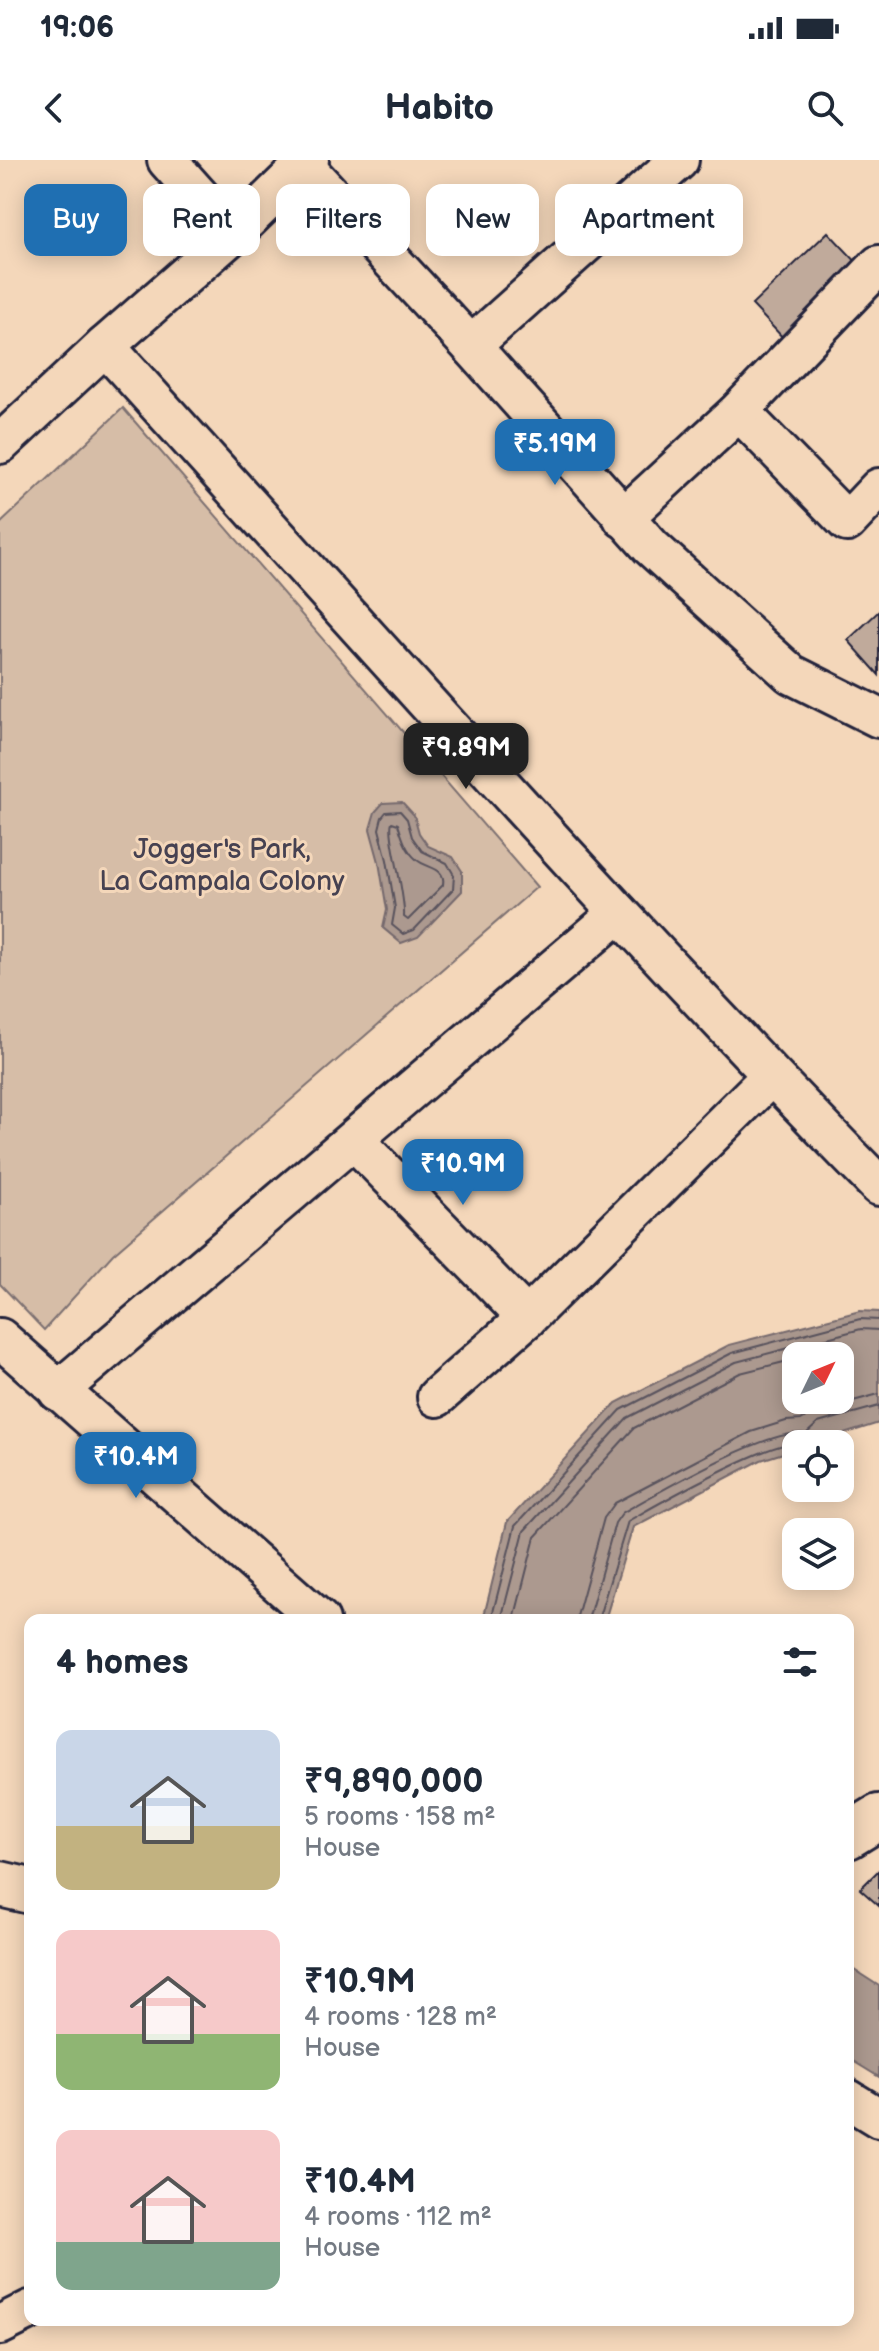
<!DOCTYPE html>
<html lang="en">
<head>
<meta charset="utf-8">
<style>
	:root { --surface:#fff; --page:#f6f6f7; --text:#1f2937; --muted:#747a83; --accent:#1f6fb2 }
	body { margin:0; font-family:"Balsamiq Sans",sans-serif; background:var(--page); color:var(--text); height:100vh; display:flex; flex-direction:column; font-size:30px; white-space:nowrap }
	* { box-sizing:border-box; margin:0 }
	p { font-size:26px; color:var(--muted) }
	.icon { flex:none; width:44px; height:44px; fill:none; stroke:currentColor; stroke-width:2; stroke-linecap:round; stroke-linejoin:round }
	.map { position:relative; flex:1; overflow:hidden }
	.panel { position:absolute; left:24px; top:1454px; width:830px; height:712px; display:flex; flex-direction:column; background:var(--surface); border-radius:16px; box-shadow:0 4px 20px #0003 }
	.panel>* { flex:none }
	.banner { position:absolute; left:24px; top:24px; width:832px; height:72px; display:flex; gap:16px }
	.needle { width:52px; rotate:47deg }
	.controls { position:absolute; left:782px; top:1182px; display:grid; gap:16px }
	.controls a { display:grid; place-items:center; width:72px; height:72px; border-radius:16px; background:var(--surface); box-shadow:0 4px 20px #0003; font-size:40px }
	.price { position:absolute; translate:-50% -68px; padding:0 18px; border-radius:16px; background:var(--accent); color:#fff; font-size:26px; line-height:52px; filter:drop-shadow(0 2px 4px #0008) }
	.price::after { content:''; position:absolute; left:50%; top:48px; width:24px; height:18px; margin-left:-12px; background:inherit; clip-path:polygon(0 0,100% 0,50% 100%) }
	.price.selected { background:#222; color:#fff }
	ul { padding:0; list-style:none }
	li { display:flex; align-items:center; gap:24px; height:200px; padding:0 32px }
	li span { display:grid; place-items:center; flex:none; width:224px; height:160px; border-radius:16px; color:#555 }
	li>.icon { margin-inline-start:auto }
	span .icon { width:96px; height:96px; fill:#fffc; stroke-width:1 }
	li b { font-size:34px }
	h2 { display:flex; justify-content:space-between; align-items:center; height:96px; padding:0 32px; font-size:34px }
	.tag { padding:0 28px; border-radius:16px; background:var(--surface); box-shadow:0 4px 20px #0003; font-size:28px; line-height:72px }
	.tag.selected { background:var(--accent); color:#fff }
	.status { display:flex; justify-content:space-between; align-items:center; height:56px; padding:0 40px; background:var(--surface); direction:ltr }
	.status svg { height:22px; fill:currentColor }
	header { display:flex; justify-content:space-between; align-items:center; height:104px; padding:0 32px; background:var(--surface); font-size:36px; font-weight:700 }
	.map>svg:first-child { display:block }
</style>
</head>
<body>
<div class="status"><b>19:06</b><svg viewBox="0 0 49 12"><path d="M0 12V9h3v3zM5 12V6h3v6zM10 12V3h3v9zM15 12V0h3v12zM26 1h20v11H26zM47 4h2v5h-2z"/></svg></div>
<header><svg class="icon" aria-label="back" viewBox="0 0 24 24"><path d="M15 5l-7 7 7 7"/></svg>Habito<svg class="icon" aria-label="search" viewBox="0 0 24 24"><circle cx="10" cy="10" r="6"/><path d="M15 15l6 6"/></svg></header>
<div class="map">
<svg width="879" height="2191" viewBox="0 0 879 2191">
	<rect width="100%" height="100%" fill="#f4d7ba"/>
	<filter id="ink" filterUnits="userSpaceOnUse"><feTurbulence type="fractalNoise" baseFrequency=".0125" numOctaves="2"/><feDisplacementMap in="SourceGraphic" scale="16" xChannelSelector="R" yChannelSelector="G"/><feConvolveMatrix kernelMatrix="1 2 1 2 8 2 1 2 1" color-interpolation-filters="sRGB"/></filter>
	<g filter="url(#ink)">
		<path fill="#d6bda7" stroke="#7c7071" stroke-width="2" d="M123,248L537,727L113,1094L44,1170L0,1124V364Z"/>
		<g fill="#ac998f" stroke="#75696d" stroke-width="2" fill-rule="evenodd">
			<path d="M402,642L414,655L419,673L428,686L453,697L462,711V731L418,777L401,783L383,768L387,750L379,702L370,669L375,652L383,643Z"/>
			<path d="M860,1151L879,1152V1263L812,1284H796V1289L761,1300L633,1367L605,1460H483L507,1362L616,1243L729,1185ZM840,1196V1240H796V1196Z"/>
			<path d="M848,1806L879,1826V1917L848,1898Z"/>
		</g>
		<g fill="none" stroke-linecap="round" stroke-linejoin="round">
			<g stroke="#59525d" stroke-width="2">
				<path d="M400,651L407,659L412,677L422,691L447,703L454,715L453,729L414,770L403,774L392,765L395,748L387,700L379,669L382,657L386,652Z"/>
				<path d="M392,662L398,664C402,677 406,691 417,700C428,709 446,707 443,725L408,760L404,757C406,735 387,673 392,662Z"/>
				<path d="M491,1460L515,1366L621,1250L732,1193L860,1159L879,1160"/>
				<path d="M501,1460L524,1371L627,1258L736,1202L861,1169L879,1170"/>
				<path d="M514,1460L535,1377L634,1268L740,1213L796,1199"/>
				<path d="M576,1460L604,1358L615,1343L751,1272L786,1261L801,1260L816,1251L879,1234"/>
				<path d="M588,1460L615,1363L622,1353C657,1333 771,1266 806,1274L818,1263L879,1246"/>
				<path d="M598,1460L628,1361C654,1346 778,1275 800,1284"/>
			</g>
		</g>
		<g fill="#c0aa9b" stroke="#22223b" stroke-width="2">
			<path d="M828,72L863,109L786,181L752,145Z"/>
			<path d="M879,451V515L848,480Z"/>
			<path d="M879,1710V1746L860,1729Z"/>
		</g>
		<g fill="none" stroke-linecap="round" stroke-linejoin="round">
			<g stroke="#22223b" stroke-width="44">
				<g id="minor">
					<path d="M167,0L233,74"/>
					<path d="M303,5L471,186L651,387L791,514L879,558"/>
					<path d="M105,186C361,468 612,754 879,1026"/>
					<path d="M471,186L679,0"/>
					<path d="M739,251L847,362L879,328"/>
					<path d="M0,284L105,186L233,74L309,0"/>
					<path d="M623,358L739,251L879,105"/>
					<path d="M354,980L527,1158"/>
					<path d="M0,1178L320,1460"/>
					<path d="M58,1231L619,753"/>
					<path d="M437,1237L527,1158L771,916"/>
					<path d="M848,1939L879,1958"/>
					<path d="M0,2165L30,2150"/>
				</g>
			</g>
			<g stroke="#22223b" stroke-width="50">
				<g id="major">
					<path d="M848,1676L879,1657"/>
					<path d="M0,1724L30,1731"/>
				</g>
			</g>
			<use href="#minor" stroke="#f4d7ba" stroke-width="38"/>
			<use href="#major" stroke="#f4d7ba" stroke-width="44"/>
		</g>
	</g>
	<g text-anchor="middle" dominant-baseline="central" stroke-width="6" stroke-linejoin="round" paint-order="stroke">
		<g font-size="28" fill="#464151" stroke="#f4d7ba">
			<text x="222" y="689">Jogger's Park,<tspan x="222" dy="32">La Campala Colony</tspan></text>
		</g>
	</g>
</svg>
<div class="controls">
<a><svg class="needle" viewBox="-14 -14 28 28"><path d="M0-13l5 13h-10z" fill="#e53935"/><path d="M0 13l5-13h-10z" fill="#747a83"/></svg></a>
<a><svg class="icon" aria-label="locate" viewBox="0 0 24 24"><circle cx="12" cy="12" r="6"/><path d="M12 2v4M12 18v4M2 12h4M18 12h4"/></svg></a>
<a><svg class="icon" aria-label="layers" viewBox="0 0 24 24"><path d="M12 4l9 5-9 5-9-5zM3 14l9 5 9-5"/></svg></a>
</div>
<b class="price" style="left:555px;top:327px">₹5.19M</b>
<b class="price selected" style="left:466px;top:631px">₹9.89M</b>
<b class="price" style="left:463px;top:1047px">₹10.9M</b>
<b class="price" style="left:136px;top:1340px">₹10.4M</b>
<div class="banner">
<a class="tag selected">Buy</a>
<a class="tag">Rent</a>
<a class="tag">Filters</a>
<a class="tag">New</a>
<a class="tag">Apartment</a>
</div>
<section class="panel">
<h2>4 homes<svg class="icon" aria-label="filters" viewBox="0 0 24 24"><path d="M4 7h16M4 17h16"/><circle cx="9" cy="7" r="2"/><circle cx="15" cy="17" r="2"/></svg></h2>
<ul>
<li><span style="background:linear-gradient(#c9d6e8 60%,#c2b280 0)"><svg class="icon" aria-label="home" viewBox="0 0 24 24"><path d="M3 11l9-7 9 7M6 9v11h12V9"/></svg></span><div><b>₹9,890,000</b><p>5 rooms · 158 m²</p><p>House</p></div></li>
<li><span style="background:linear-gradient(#f6c9c9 65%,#8fb573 0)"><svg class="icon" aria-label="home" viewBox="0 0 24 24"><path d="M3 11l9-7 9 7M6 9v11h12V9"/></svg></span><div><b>₹10.9M</b><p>4 rooms · 128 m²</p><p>House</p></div></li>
<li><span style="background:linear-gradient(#f6c9c9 70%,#7fa58c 0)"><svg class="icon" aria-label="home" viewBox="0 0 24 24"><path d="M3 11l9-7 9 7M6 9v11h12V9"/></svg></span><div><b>₹10.4M</b><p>4 rooms · 112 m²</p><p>House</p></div></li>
</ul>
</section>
</div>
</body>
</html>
